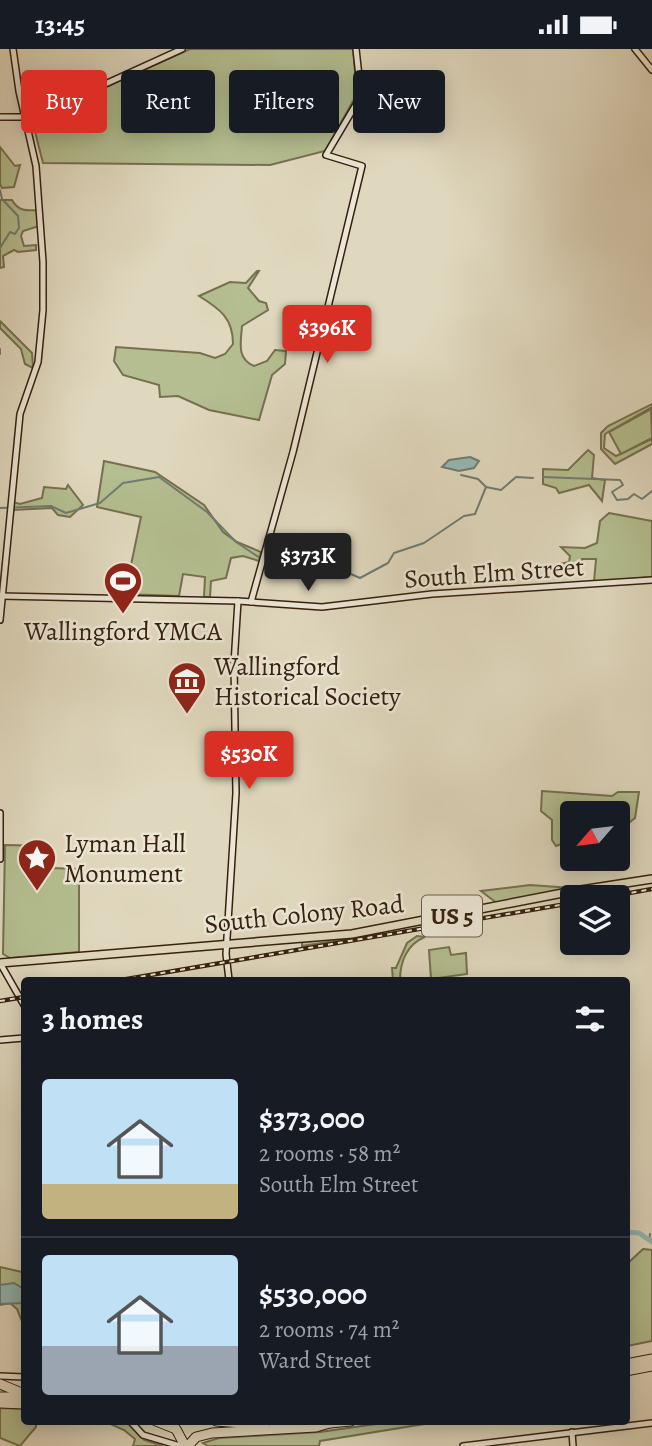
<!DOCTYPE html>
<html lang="en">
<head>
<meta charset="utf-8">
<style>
	:root { --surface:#171b24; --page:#242831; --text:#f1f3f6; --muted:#9ea1a6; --line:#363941; --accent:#d93025 }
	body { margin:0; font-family:Alegreya,serif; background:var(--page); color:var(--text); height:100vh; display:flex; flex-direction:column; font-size:26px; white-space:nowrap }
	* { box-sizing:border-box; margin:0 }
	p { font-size:23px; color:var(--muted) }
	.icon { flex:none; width:38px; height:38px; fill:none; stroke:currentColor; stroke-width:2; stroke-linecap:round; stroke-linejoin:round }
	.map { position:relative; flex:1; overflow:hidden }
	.panel { position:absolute; left:21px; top:928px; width:609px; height:448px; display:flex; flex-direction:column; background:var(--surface); border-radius:7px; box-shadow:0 4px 18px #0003 }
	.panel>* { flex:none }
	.guide { position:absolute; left:21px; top:21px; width:611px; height:63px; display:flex; gap:14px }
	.needle { width:46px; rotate:242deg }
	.controls { position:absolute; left:560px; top:752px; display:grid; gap:14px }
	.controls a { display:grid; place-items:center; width:70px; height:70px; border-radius:7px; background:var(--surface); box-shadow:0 4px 18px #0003; font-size:35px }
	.price { position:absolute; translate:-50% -60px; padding:0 16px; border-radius:7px; background:var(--accent); color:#fff; font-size:23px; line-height:46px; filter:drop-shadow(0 2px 4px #0008) }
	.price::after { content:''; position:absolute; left:50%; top:42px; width:21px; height:16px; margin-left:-10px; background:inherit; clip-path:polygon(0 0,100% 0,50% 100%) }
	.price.active { background:#222; color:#fff }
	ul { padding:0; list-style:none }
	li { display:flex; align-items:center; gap:21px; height:175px; padding:0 21px }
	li+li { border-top:2px solid var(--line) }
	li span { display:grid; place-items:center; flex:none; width:196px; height:140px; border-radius:7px; color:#555 }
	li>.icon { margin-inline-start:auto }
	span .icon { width:84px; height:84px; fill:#fffc; stroke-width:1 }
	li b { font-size:30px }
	h2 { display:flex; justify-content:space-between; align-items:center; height:84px; padding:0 21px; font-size:30px }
	.pill { padding:0 24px; border-radius:7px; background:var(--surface); box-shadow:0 4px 18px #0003; font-size:24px; line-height:63px }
	.pill.active { background:var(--accent); color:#fff }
	.status { display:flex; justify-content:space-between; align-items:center; height:49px; padding:0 35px; background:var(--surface); direction:ltr }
	.status svg { height:19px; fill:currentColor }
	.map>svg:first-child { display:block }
</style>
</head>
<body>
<div class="status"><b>13:45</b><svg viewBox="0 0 49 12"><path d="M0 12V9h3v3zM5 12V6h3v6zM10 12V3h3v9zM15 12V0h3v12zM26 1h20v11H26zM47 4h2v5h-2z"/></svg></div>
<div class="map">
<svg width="652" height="1397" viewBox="0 0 652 1397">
	<rect width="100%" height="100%" fill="#e0d8be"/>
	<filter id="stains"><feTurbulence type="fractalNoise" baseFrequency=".00286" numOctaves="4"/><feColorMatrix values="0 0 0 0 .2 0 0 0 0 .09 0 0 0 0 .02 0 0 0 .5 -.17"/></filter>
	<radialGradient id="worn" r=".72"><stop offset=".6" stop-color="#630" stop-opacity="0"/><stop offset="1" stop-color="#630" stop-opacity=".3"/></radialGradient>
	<g fill="#b4be90" stroke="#75704f" stroke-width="2">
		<path d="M190,0H353L357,45L325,102L270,116L43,114L32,71Z"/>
		<path d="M0,98L15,117L20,116L14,138L2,139L0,135Z"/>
		<path d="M0,151H12C18,162 26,162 38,161L39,177L23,182L21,187L24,197L36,196V201L18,203L14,201L3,207L4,218L0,219Z"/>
		<path d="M257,222H259L248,239L259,252L266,254L268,261L242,277C241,293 236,309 254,317L267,312L275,301L286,302L285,315L272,326L259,371L209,361L178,347L160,348L159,336L123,326L114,312L116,298L200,304L215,309L225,305L233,295C233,269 220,260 199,247L230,233L246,234Z"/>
		<path d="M0,272L32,304L33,319L25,315L21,300L0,279Z"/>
		<path d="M652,355V358L605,385L604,399L616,407L652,390V395L615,415L601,400V384L608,377Z"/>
		<path d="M651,360L652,389L621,405L609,383Z"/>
		<path d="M588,401L594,406L592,429L605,431L602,452L589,436L559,444L556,439L543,435V420L568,421Z"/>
		<path d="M104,412L155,423L204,456L223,483L237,493L261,503L259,512L243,507L231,509L226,529L211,532L210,548H204L205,528L183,525L179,547L125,545L141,468L97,458Z"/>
		<path d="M68,436L83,456L70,468L58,466L52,459L13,461V453L20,455L42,449L44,438L66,440Z"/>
		<path d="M609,464L652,472V528L594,533L596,510H582L580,515L555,516L569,513L570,507L561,498L585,499L597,494L600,472Z"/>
		<path d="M542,742L612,747L618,743H639L635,769L624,778V774H618V765H572V772L562,769L564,794L556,797L552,791V771L541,762Z"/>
		<path d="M5,796L49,797L50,819L79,820V903L10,909L3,905Z"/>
		<path d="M530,836L572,839L498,855L481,842Z"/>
		<path d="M380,884V885L302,897V892Z"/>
		<path d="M417,887L425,888C407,895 400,913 400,931H393L392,919H396L407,894Z"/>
		<path d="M449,898L451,906L466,904L467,925L431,930L429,901Z"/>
		<path d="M643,1200L652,1201V1292L627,1297V1215Z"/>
		<path d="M24,1212V1277L17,1260L10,1254L0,1256V1218L22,1223Z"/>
		<path d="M0,1359L24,1360V1372H36V1378L20,1397L0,1389Z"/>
		<path d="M104,1372H128L144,1391L163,1397H133L135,1390L124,1381Z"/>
		<path d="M397,1372L437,1373L320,1392L319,1397H208L203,1394L219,1389L320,1383Z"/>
	</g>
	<g fill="#95b9b7" stroke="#6f7c73" stroke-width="2">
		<path d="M470,408L479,412L474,419L459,422L442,418L449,411Z"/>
		<path d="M14,1234L24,1240V1254L0,1255V1236Z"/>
	</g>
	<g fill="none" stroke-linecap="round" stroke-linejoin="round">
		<g stroke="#6f7c73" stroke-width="2">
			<path d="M0,141L2,150L18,167L19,179L15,185L10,183L0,199"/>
			<path d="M0,300V305"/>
			<path d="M461,426L478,430L486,438"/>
			<path d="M543,428L620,431L623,436L612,443L617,451L628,450L634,445L642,450L652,442"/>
			<path d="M0,459L51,457L66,464L100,454L123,434L159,428L207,463L236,493L260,509L277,513L293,505H305L360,529L388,514L394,504L424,494L464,467L475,465L486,438L501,441L516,428L533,429"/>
			<path d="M649,1192L650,1185"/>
		</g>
		<path stroke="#95b9b7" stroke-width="5" d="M626,1183L639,1184L652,1193"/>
		<g stroke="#36210e" stroke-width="8">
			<g id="secondary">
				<path d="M635,0L652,21"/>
				<path d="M0,68H33L182,0"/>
				<path d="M0,547L238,552L322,558L432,545L652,531"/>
				<path d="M251,553L293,403L362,117L326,106L358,52L360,36L356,0"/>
				<path d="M0,571L20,365L38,313L43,261V213L36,117L19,42L13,0"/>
				<path d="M0,764V810"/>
				<path d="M0,914L24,956"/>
				<path d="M229,931L226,905L236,744L234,615L238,552"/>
				<path d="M0,991L24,989"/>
				<path d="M0,1327L24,1328"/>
				<path d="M130,1372L143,1386L180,1397"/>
				<path d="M572,1383L573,1397"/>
				<path d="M463,1397L652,1374"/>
			</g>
		</g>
		<g stroke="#36210e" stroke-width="10">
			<path id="primary" d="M0,914L352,885L568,843L652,830"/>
		</g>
		<g stroke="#36210e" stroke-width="11">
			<g id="highway">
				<path d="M626,1315L652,1310"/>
				<path d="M626,1322L652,1317"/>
				<path d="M0,1335L24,1345"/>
				<path d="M0,1348H24"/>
				<path d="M0,1354L24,1355"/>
				<path d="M156,1372L176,1380L185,1397"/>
				<path d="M216,1372L264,1376"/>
				<path d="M330,1374L351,1372"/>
				<path d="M188,1397L196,1388L212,1384L316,1378L333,1373"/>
			</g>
		</g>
		<use href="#secondary" stroke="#ebe6d5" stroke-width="5"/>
		<use href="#primary" stroke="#e0d8be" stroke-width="7"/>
		<use href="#highway" stroke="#e0d8be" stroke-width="9"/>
		<g stroke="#36210e" stroke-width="4.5">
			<g id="rail">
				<path d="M602,849L652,840"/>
				<path d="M121,931L572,854"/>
				<path d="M0,952L24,948"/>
			</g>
		</g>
		<use href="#rail" stroke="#ebe6d5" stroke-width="2" stroke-dasharray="5" stroke-linecap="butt"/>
	</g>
	<defs>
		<g id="stadium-pin" transform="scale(2.0125)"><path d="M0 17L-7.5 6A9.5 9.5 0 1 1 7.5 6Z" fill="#8f2418" stroke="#ebe6d5"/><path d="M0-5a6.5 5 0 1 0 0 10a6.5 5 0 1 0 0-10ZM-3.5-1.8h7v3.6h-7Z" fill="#fff"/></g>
		<g id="museum-pin" transform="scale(2.0125)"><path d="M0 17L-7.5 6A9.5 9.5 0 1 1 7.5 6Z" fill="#8f2418" stroke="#ebe6d5"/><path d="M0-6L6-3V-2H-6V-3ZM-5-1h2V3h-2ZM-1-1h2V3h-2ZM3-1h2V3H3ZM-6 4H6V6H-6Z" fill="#fff"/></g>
		<g id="sight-pin" transform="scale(2.0125)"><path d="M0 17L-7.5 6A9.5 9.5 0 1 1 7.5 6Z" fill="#8f2418" stroke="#ebe6d5"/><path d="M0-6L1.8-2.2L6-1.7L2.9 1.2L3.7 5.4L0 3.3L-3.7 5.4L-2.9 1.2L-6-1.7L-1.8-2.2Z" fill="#fff"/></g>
	</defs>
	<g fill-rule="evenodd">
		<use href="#stadium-pin" x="123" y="532"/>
		<use href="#museum-pin" x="187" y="632"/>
		<use href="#sight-pin" x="37" y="809"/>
	</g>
	<g text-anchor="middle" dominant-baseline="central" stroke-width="5" stroke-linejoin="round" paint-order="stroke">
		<rect fill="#ebe6d5" stroke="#6c5c4a" stroke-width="2" x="422" y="846.5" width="60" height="41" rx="5"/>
		<g font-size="24" font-weight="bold" fill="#36210e">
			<text x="452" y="867">US 5</text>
		</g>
		<g font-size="26" fill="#36210e" stroke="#ebe6d5">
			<text transform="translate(494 524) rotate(-4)">South Elm Street</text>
			<text transform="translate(304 865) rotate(-6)">South Colony Road</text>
		</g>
		<g font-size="26" fill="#36210e" stroke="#ebe6d5" text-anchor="start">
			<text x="123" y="582" text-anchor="middle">Wallingford YMCA</text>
			<text x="214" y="617">Wallingford<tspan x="214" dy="30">Historical Society</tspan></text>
			<text x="64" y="794">Lyman Hall<tspan x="64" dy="30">Monument</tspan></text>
		</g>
	</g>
	<rect width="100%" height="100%" filter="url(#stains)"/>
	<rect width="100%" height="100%" fill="url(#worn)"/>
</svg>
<div class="controls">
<a><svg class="needle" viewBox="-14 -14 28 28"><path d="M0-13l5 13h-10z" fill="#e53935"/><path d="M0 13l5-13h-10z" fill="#9ea1a6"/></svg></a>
<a><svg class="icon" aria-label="layers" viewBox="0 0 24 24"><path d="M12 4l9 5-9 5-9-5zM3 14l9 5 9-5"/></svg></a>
</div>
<b class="price" style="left:327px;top:316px">$396K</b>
<b class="price active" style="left:308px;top:544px">$373K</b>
<b class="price" style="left:249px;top:742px">$530K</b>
<div class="guide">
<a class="pill active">Buy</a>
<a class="pill">Rent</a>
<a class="pill">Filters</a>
<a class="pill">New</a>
</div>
<section class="panel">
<h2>3 homes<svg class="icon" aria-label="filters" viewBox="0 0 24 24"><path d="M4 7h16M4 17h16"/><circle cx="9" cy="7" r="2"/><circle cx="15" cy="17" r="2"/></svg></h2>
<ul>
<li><span style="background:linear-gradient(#bfe0f5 75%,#c2b280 0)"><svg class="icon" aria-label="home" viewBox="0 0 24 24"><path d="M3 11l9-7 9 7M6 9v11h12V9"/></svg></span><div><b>$373,000</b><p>2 rooms · 58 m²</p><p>South Elm Street</p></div></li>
<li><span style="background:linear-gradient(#bfe0f5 65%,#9aa5b1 0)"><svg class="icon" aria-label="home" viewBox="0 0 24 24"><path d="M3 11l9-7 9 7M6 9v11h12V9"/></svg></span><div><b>$530,000</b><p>2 rooms · 74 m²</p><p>Ward Street</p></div></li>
</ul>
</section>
</div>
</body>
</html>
